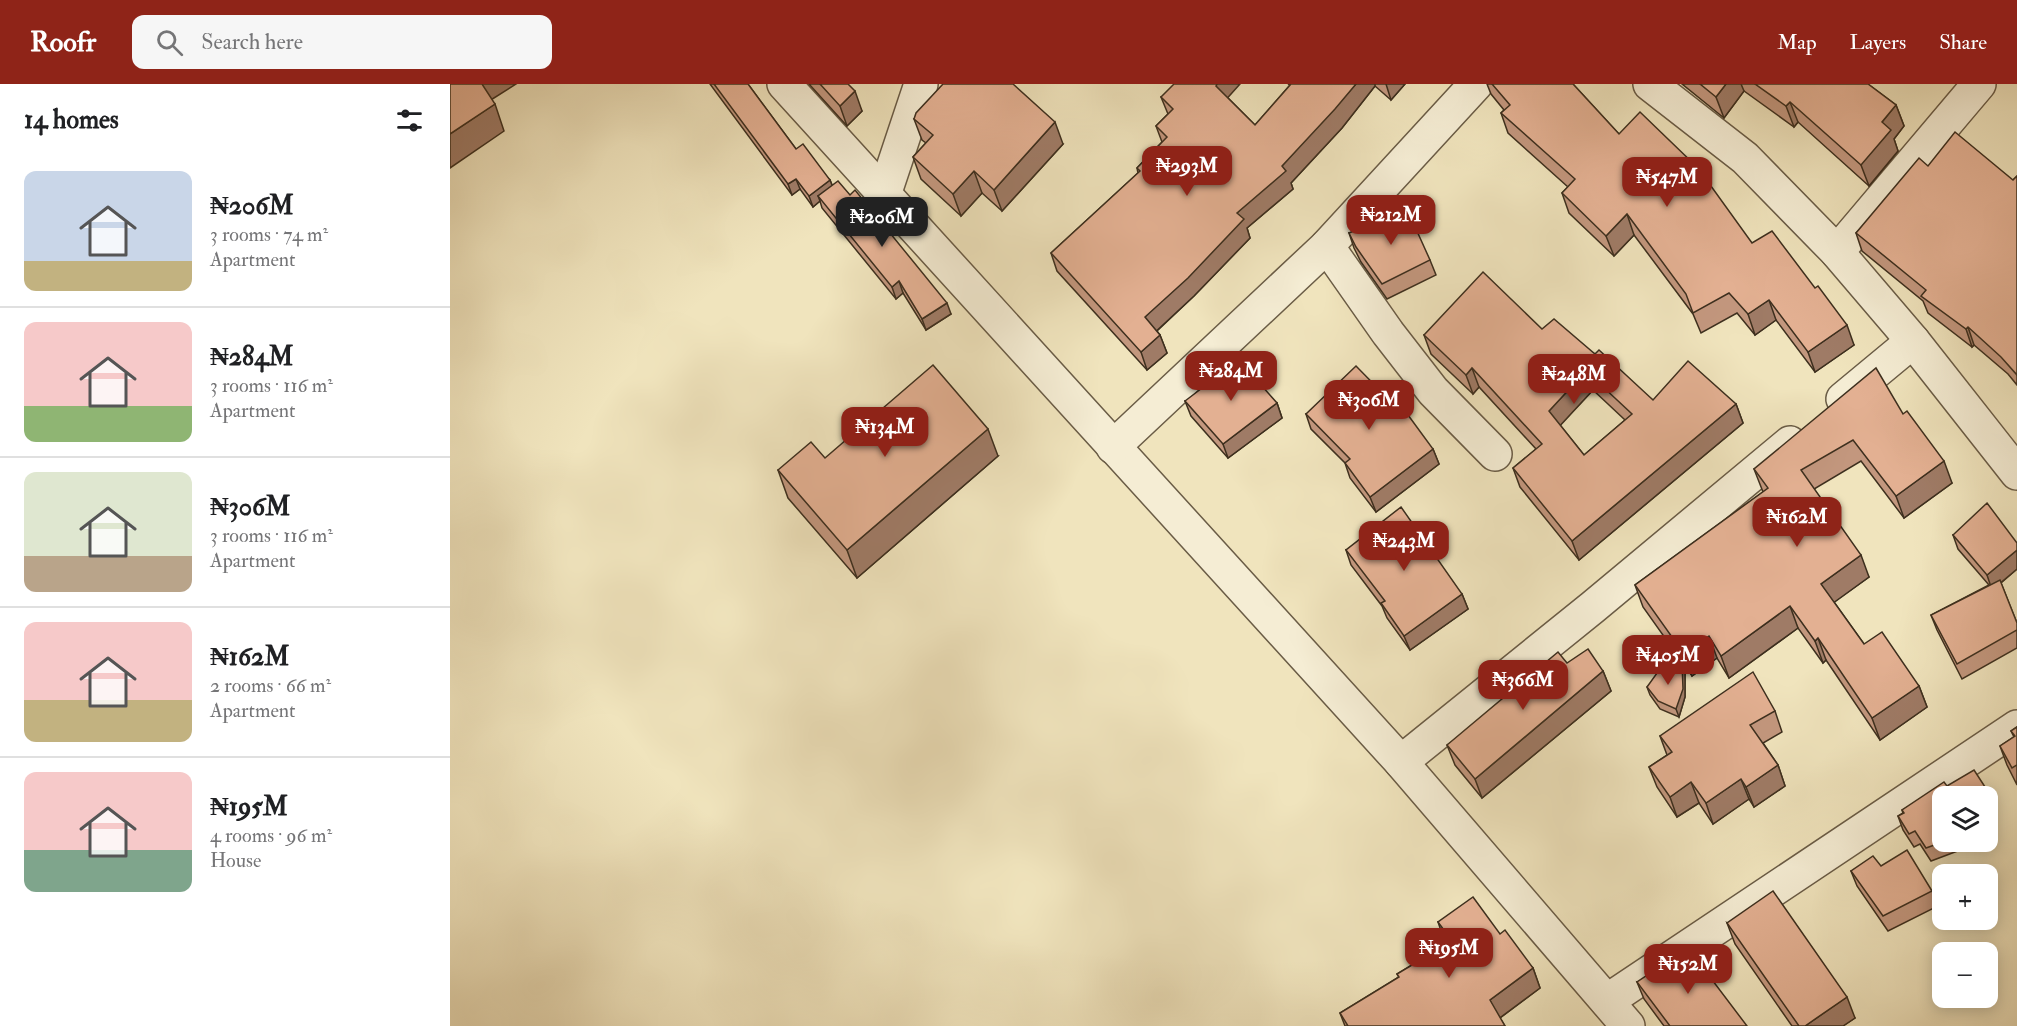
<!DOCTYPE html>
<html lang="en">
<head>
<meta charset="utf-8">
<style>
	:root { --surface:#fff; --page:#f6f6f6; --text:#202124; --muted:#757577; --line:#e0e0e0; --accent:#8f2418 }
	body { margin:0; font-family:"IM FELL Double Pica",serif; background:var(--page); color:var(--text); height:100vh; display:flex; flex-direction:column; font-size:22px; white-space:nowrap }
	* { box-sizing:border-box; margin:0 }
	p { font-size:20px; color:var(--muted) }
	.icon { flex:none; width:33px; height:33px; fill:none; stroke:currentColor; stroke-width:2; stroke-linecap:round; stroke-linejoin:round }
	.map { position:relative; flex:1; overflow:hidden }
	.panel { display:flex; flex-direction:column; background:var(--surface); width:450px }
	.panel>* { flex:none }
	.controls { position:absolute; left:1482px; top:702px; display:grid; gap:12px }
	.controls a { display:grid; place-items:center; width:66px; height:66px; border-radius:12px; background:var(--surface); box-shadow:0 3px 15px #0003; font-size:30px }
	.price { position:absolute; translate:-50% -51px; padding:0 14px; border-radius:12px; background:var(--accent); color:#fff; font-size:20px; line-height:39px; filter:drop-shadow(0 2px 3px #0008) }
	.price::after { content:''; position:absolute; left:50%; top:36px; width:18px; height:14px; margin-left:-9px; background:inherit; clip-path:polygon(0 0,100% 0,50% 100%) }
	.price.on { background:#222; color:#fff }
	ul { padding:0; list-style:none }
	li { display:flex; align-items:center; gap:18px; height:150px; padding:0 24px }
	li+li { border-top:2px solid var(--line) }
	li span { display:grid; place-items:center; flex:none; width:168px; height:120px; border-radius:12px; color:#555 }
	li>.icon { margin-inline-start:auto }
	span .icon { width:72px; height:72px; fill:#fffc; stroke-width:1 }
	li b { font-size:26px }
	h2 { display:flex; justify-content:space-between; align-items:center; height:72px; padding:0 24px; font-size:26px }
	header { display:flex; align-items:center; gap:36px; box-sizing:border-box; height:84px; padding:0 30px; background:var(--accent); color:#fff }
	header strong { font-size:28px }
	nav { display:flex; gap:33px; margin-inline-start:auto; font-size:21px }
	.search { width:420px; height:54px; background:var(--page); display:flex; align-items:center; gap:15px; box-sizing:border-box; padding:0 21px; border-radius:12px; color:var(--muted); font-size:22px }
	main { display:flex; flex:1; min-height:0 }
	.map>svg:first-child { display:block }
</style>
</head>
<body>
<header>
<strong>Roofr</strong>
<div class="search"><svg class="icon" aria-label="search" viewBox="0 0 24 24"><circle cx="10" cy="10" r="6"/><path d="M15 15l6 6"/></svg>Search here</div>
<nav><a>Map</a><a>Layers</a><a>Share</a></nav>
</header>
<main>
<section class="panel">
<h2>14 homes<svg class="icon" aria-label="filters" viewBox="0 0 24 24"><path d="M4 7h16M4 17h16"/><circle cx="9" cy="7" r="2"/><circle cx="15" cy="17" r="2"/></svg></h2>
<ul>
<li><span style="background:linear-gradient(#c9d6e8 75%,#c2b280 0)"><svg class="icon" aria-label="home" viewBox="0 0 24 24"><path d="M3 11l9-7 9 7M6 9v11h12V9"/></svg></span><div><b>₦206M</b><p>3 rooms · 74 m²</p><p>Apartment</p></div></li>
<li><span style="background:linear-gradient(#f6c9c9 70%,#8fb573 0)"><svg class="icon" aria-label="home" viewBox="0 0 24 24"><path d="M3 11l9-7 9 7M6 9v11h12V9"/></svg></span><div><b>₦284M</b><p>3 rooms · 116 m²</p><p>Apartment</p></div></li>
<li><span style="background:linear-gradient(#dfe7d0 70%,#b9a48a 0)"><svg class="icon" aria-label="home" viewBox="0 0 24 24"><path d="M3 11l9-7 9 7M6 9v11h12V9"/></svg></span><div><b>₦306M</b><p>3 rooms · 116 m²</p><p>Apartment</p></div></li>
<li><span style="background:linear-gradient(#f6c9c9 65%,#c2b280 0)"><svg class="icon" aria-label="home" viewBox="0 0 24 24"><path d="M3 11l9-7 9 7M6 9v11h12V9"/></svg></span><div><b>₦162M</b><p>2 rooms · 66 m²</p><p>Apartment</p></div></li>
<li><span style="background:linear-gradient(#f6c9c9 65%,#7fa58c 0)"><svg class="icon" aria-label="home" viewBox="0 0 24 24"><path d="M3 11l9-7 9 7M6 9v11h12V9"/></svg></span><div><b>₦195M</b><p>4 rooms · 96 m²</p><p>House</p></div></li>
</ul>
</section>
<div class="map">
<svg width="1567" height="942" viewBox="0 0 1567 942">
	<rect width="100%" height="100%" fill="#f0e4bd"/>
	<filter id="stains"><feTurbulence type="fractalNoise" baseFrequency=".00333" numOctaves="4"/><feColorMatrix values="0 0 0 0 .2 0 0 0 0 .09 0 0 0 0 .02 0 0 0 .5 -.17"/></filter>
	<radialGradient id="worn" r=".72"><stop offset=".6" stop-color="#630" stop-opacity="0"/><stop offset="1" stop-color="#630" stop-opacity=".3"/></radialGradient>
	<g fill="none" stroke-linecap="round" stroke-linejoin="round">
		<g stroke="#6a5c46" stroke-width="36">
			<g id="minor">
				<path d="M334,0L951,678L1178,942"/>
				<path d="M1200,0L1295,74L1387,168L1463,257L1567,389"/>
				<path d="M434,111L471,0"/>
				<path d="M877,162L938,249L983,307L1045,370"/>
				<path d="M1387,168L1529,0"/>
				<path d="M1393,315L1463,257"/>
				<path d="M663,363L877,162L1026,0"/>
				<path d="M951,678L1143,523L1340,359"/>
				<path d="M1157,917L1567,643"/>
			</g>
		</g>
		<use href="#minor" stroke="#f5edd4" stroke-width="33"/>
	</g>
	<g fill="#c3977e" stroke="#3d2f1e" stroke-width="1.5" fill-rule="evenodd">
		<path d="M260,0H298L346,65L380,96L382,101L400,111L501,230L476,246L453,209L446,215L372,124L370,117L363,123L350,105L342,111Z"/>
		<path d="M359,0H398L412,27L397,42Z"/>
		<path d="M838,0H955L941,16L925,2L892,44L841,99L843,105L797,144L800,154L744,212L707,247L710,251L717,269L697,286L607,187L601,169L688,89L687,84L712,58L706,42L718,30L711,13L778,14L805,41L840,1Z"/>
		<path d="M1037,0H1123L1169,50L1302,159L1404,261L1365,288L1326,236L1305,251L1287,229L1251,249L1243,230L1184,151L1164,172L1119,129L1112,109L1118,103L1058,49L1051,29L1054,26L1041,10Z"/>
		<path d="M1232,0H1418L1446,21L1454,42L1444,55L1448,67L1419,102L1348,38L1344,43L1294,7L1274,34Z"/>
		<path d="M464,35L613,60L552,127L532,109L511,132L471,95L463,73L476,59L472,56Z"/>
		<path d="M1478,82L1563,96L1567,92V301L1558,290L1524,261L1522,263L1478,229L1473,217L1412,167L1406,149Z"/>
		<path d="M899,149L980,176L986,191L937,215L911,178L904,164Z"/>
		<path d="M1092,245L1145,270L1203,316L1286,320L1293,339L1129,476L1070,403L1063,384L1086,365L1029,303L1023,310L981,270L974,251ZM1143,306L1175,336L1134,371L1110,341Z"/>
		<path d="M735,317L827,319L832,334L778,374L741,332Z"/>
		<path d="M856,330L983,365L989,380L926,428L900,394L895,379L861,345Z"/>
		<path d="M1453,330L1502,399L1454,434L1411,377L1364,405L1419,493L1384,518L1414,560L1469,602L1477,623L1430,656L1376,576L1373,579L1348,544L1279,594L1267,574L1242,592L1193,523L1185,501L1313,408L1304,385Z"/>
		<path d="M548,372L407,494L338,414L328,386L375,374Z"/>
		<path d="M1503,451L1567,459V485L1551,499L1567,539V564L1512,595L1487,546L1481,531L1539,501L1508,465Z"/>
		<path d="M896,466L1012,510L1018,525L960,566L937,534L932,522L901,481Z"/>
		<path d="M1232,578L1235,586V613L1229,633L1210,625L1200,611L1197,603Z"/>
		<path d="M1117,579L1153,587L1161,607L1032,714L1005,681L997,661Z"/>
		<path d="M1325,627L1332,648L1313,659L1328,681L1335,702L1304,723L1299,715L1263,740L1249,719L1227,733L1207,703L1199,683L1217,671L1210,652Z"/>
		<path d="M1567,643V701L1557,681L1550,662L1564,653L1561,647Z"/>
		<path d="M1497,702L1537,706L1542,719L1538,721V712H1492V758H1529V759L1481,777L1470,760L1464,763L1453,746L1448,732L1453,729L1452,726Z"/>
		<path d="M1431,782L1482,807L1488,822L1438,847L1407,802L1401,787Z"/>
		<path d="M988,838L1050,850L1083,884L1090,904L1050,934L1055,942H895L890,929L949,893L947,890L997,860L995,858Z"/>
		<path d="M1277,839L1405,934L1393,942H1342L1285,860Z"/>
		<path d="M1187,898L1297,942H1214L1194,915Z"/>
	</g>
	<g fill="#9f7b66" stroke="#3d2f1e" stroke-width="1.5">
		<path d="M29,0H66L36,19Z"/>
		<path d="M767,0H790L772,20L766,2Z"/>
		<path d="M906,0H925V2L892,44L841,99L843,105L797,144L800,154L744,212L701,252L695,233L787,129L832,82Z"/>
		<path d="M936,0H955L941,16Z"/>
		<path d="M1276,0H1291L1294,7L1274,34L1266,13Z"/>
		<path d="M405,7L412,27L397,42L390,22Z"/>
		<path d="M1340,18L1348,38L1344,43L1336,22Z"/>
		<path d="M45,20L54,47L0,84V50Z"/>
		<path d="M1446,21L1454,42L1444,55L1448,67L1419,102L1411,81L1432,38Z"/>
		<path d="M605,38L613,60L552,127L544,106Z"/>
		<path d="M524,87L532,109L511,132L503,110Z"/>
		<path d="M346,95L350,105L342,111L338,100Z"/>
		<path d="M380,96L384,106L368,112L370,117L363,123L359,112Z"/>
		<path d="M1177,130L1184,151L1164,172L1156,152Z"/>
		<path d="M449,197L453,209L446,215L442,203Z"/>
		<path d="M1319,216L1326,236L1305,251L1298,230Z"/>
		<path d="M497,219L501,230L476,246L472,235Z"/>
		<path d="M1397,241L1404,261L1365,288L1358,268Z"/>
		<path d="M1518,243L1524,261L1522,263L1516,245Z"/>
		<path d="M710,251L717,269L697,286L691,268Z"/>
		<path d="M1022,284L1029,303L1023,310L1016,291Z"/>
		<path d="M1136,287L1143,306L1106,346L1099,327Z"/>
		<path d="M827,319L832,334L778,374L773,360Z"/>
		<path d="M1286,320L1293,339L1129,476L1122,457Z"/>
		<path d="M538,345L548,372L407,494L397,466Z"/>
		<path d="M983,365L989,380L926,428L920,413Z"/>
		<path d="M1494,377L1502,399L1454,434L1446,412Z"/>
		<path d="M1567,466V485L1542,506L1537,491Z"/>
		<path d="M1411,471L1419,493L1379,522L1371,500Z"/>
		<path d="M1012,510L1018,525L960,566L954,552Z"/>
		<path d="M1340,522L1348,544L1279,594L1271,572Z"/>
		<path d="M1259,552L1267,574L1242,592L1234,570Z"/>
		<path d="M1368,554L1376,576L1373,579L1365,557Z"/>
		<path d="M1232,578L1235,586V613L1229,633L1226,625Z"/>
		<path d="M1153,587L1161,607L1032,714L1025,695Z"/>
		<path d="M1469,602L1477,623L1430,656L1422,634Z"/>
		<path d="M1328,681L1335,702L1304,723L1296,703Z"/>
		<path d="M1291,695L1299,715L1263,740L1256,719Z"/>
		<path d="M1241,698L1249,719L1227,733L1220,713Z"/>
		<path d="M1083,884L1090,904L1047,936L1040,916Z"/>
		<path d="M1397,913L1405,934L1393,942H1355Z"/>
	</g>
	<g fill="#e3b092" stroke="#3d2f1e" stroke-width="1.5" fill-rule="evenodd">
		<path d="M0,0H32L45,20L0,50Z"/>
		<path d="M264,0H298L346,65L353,60L380,96L359,112L346,95L338,100Z"/>
		<path d="M370,0H398L405,7L390,22Z"/>
		<path d="M493,0H563L605,38L544,106L524,87L503,110L463,73L483,51L464,35L466,29Z"/>
		<path d="M724,0H767L766,2L805,41L841,0H906L885,25L832,82L836,87L787,129L794,135L738,194L695,233L710,251L691,268L601,169L690,87L687,84L717,53L706,42L723,25L711,13Z"/>
		<path d="M1042,0H1123L1169,50L1190,28L1248,84L1302,159L1322,147L1365,204L1368,202L1397,241L1358,268L1319,216L1298,230L1279,209L1243,229L1236,210L1177,130L1156,152L1112,109L1125,95L1051,29L1060,21Z"/>
		<path d="M1250,0H1276L1266,13Z"/>
		<path d="M1305,0H1418L1446,21L1432,38L1441,46L1411,81L1340,18L1336,22Z"/>
		<path d="M1505,48L1563,96L1567,92V291L1551,273L1518,243L1516,245L1471,212L1476,206L1406,149L1469,74L1478,82Z"/>
		<path d="M388,97L400,111L405,106L497,219L472,235L449,197L442,203L368,112Z"/>
		<path d="M957,125L980,176L932,200L906,163L899,149Z"/>
		<path d="M1033,188L1092,245L1104,235L1145,270L1149,266L1203,316L1238,277L1286,320L1122,457L1063,384L1092,360L1022,284L1016,291L974,251ZM1136,287L1182,330L1134,371L1099,327Z"/>
		<path d="M789,276L827,319L773,360L735,317Z"/>
		<path d="M483,281L538,345L397,466L328,386L361,358L375,374Z"/>
		<path d="M906,282L956,333L958,331L983,365L920,413L895,379L900,375L856,330Z"/>
		<path d="M1426,284L1453,330L1457,327L1494,377L1446,412L1403,356L1351,386L1411,471L1371,500L1414,560L1432,548L1469,602L1422,634L1368,554L1365,557L1340,522L1271,572L1259,552L1234,570L1185,501L1318,404L1304,385Z"/>
		<path d="M1537,419L1567,459V466L1537,491L1503,451Z"/>
		<path d="M951,423L1012,510L954,552L931,519L935,517L896,466Z"/>
		<path d="M1550,496L1567,539V546L1507,580L1481,531Z"/>
		<path d="M1138,565L1153,587L1025,695L997,661L1108,568L1117,579Z"/>
		<path d="M1232,578L1233,605L1226,625L1208,617L1197,603L1207,589Z"/>
		<path d="M1303,588L1325,627L1300,641L1328,681L1296,703L1291,695L1256,719L1241,698L1220,713L1199,683L1222,668L1210,652Z"/>
		<path d="M1567,643V681L1562,684L1550,662L1565,652L1561,647Z"/>
		<path d="M1524,686L1537,706L1525,712H1492L1493,758L1476,764L1465,747L1459,750L1448,732L1454,729L1452,726L1494,698L1497,702Z"/>
		<path d="M1457,766L1482,807L1433,832L1401,787L1423,772L1431,782Z"/>
		<path d="M1323,807L1397,913L1355,942H1349L1277,839Z"/>
		<path d="M1023,813L1050,850L1055,846L1083,884L1040,916L1055,942H898L890,929L949,893L947,890L1002,857L988,838Z"/>
		<path d="M1238,864L1297,942H1220L1187,898Z"/>
	</g>
	<rect width="100%" height="100%" filter="url(#stains)"/>
	<rect width="100%" height="100%" fill="url(#worn)"/>
</svg>
<div class="controls">
<a><svg class="icon" aria-label="layers" viewBox="0 0 24 24"><path d="M12 4l9 5-9 5-9-5zM3 14l9 5 9-5"/></svg></a>
<a>+</a>
<a>−</a>
</div>
<b class="price" style="left:737px;top:113px">₦293M</b>
<b class="price" style="left:1217px;top:124px">₦547M</b>
<b class="price" style="left:941px;top:162px">₦212M</b>
<b class="price on" style="left:432px;top:164px">₦206M</b>
<b class="price" style="left:781px;top:318px">₦284M</b>
<b class="price" style="left:1124px;top:321px">₦248M</b>
<b class="price" style="left:919px;top:347px">₦306M</b>
<b class="price" style="left:435px;top:374px">₦134M</b>
<b class="price" style="left:1347px;top:464px">₦162M</b>
<b class="price" style="left:954px;top:488px">₦243M</b>
<b class="price" style="left:1218px;top:602px">₦405M</b>
<b class="price" style="left:1073px;top:627px">₦366M</b>
<b class="price" style="left:999px;top:895px">₦195M</b>
<b class="price" style="left:1238px;top:911px">₦152M</b>
</div>
</main>
</body>
</html>
